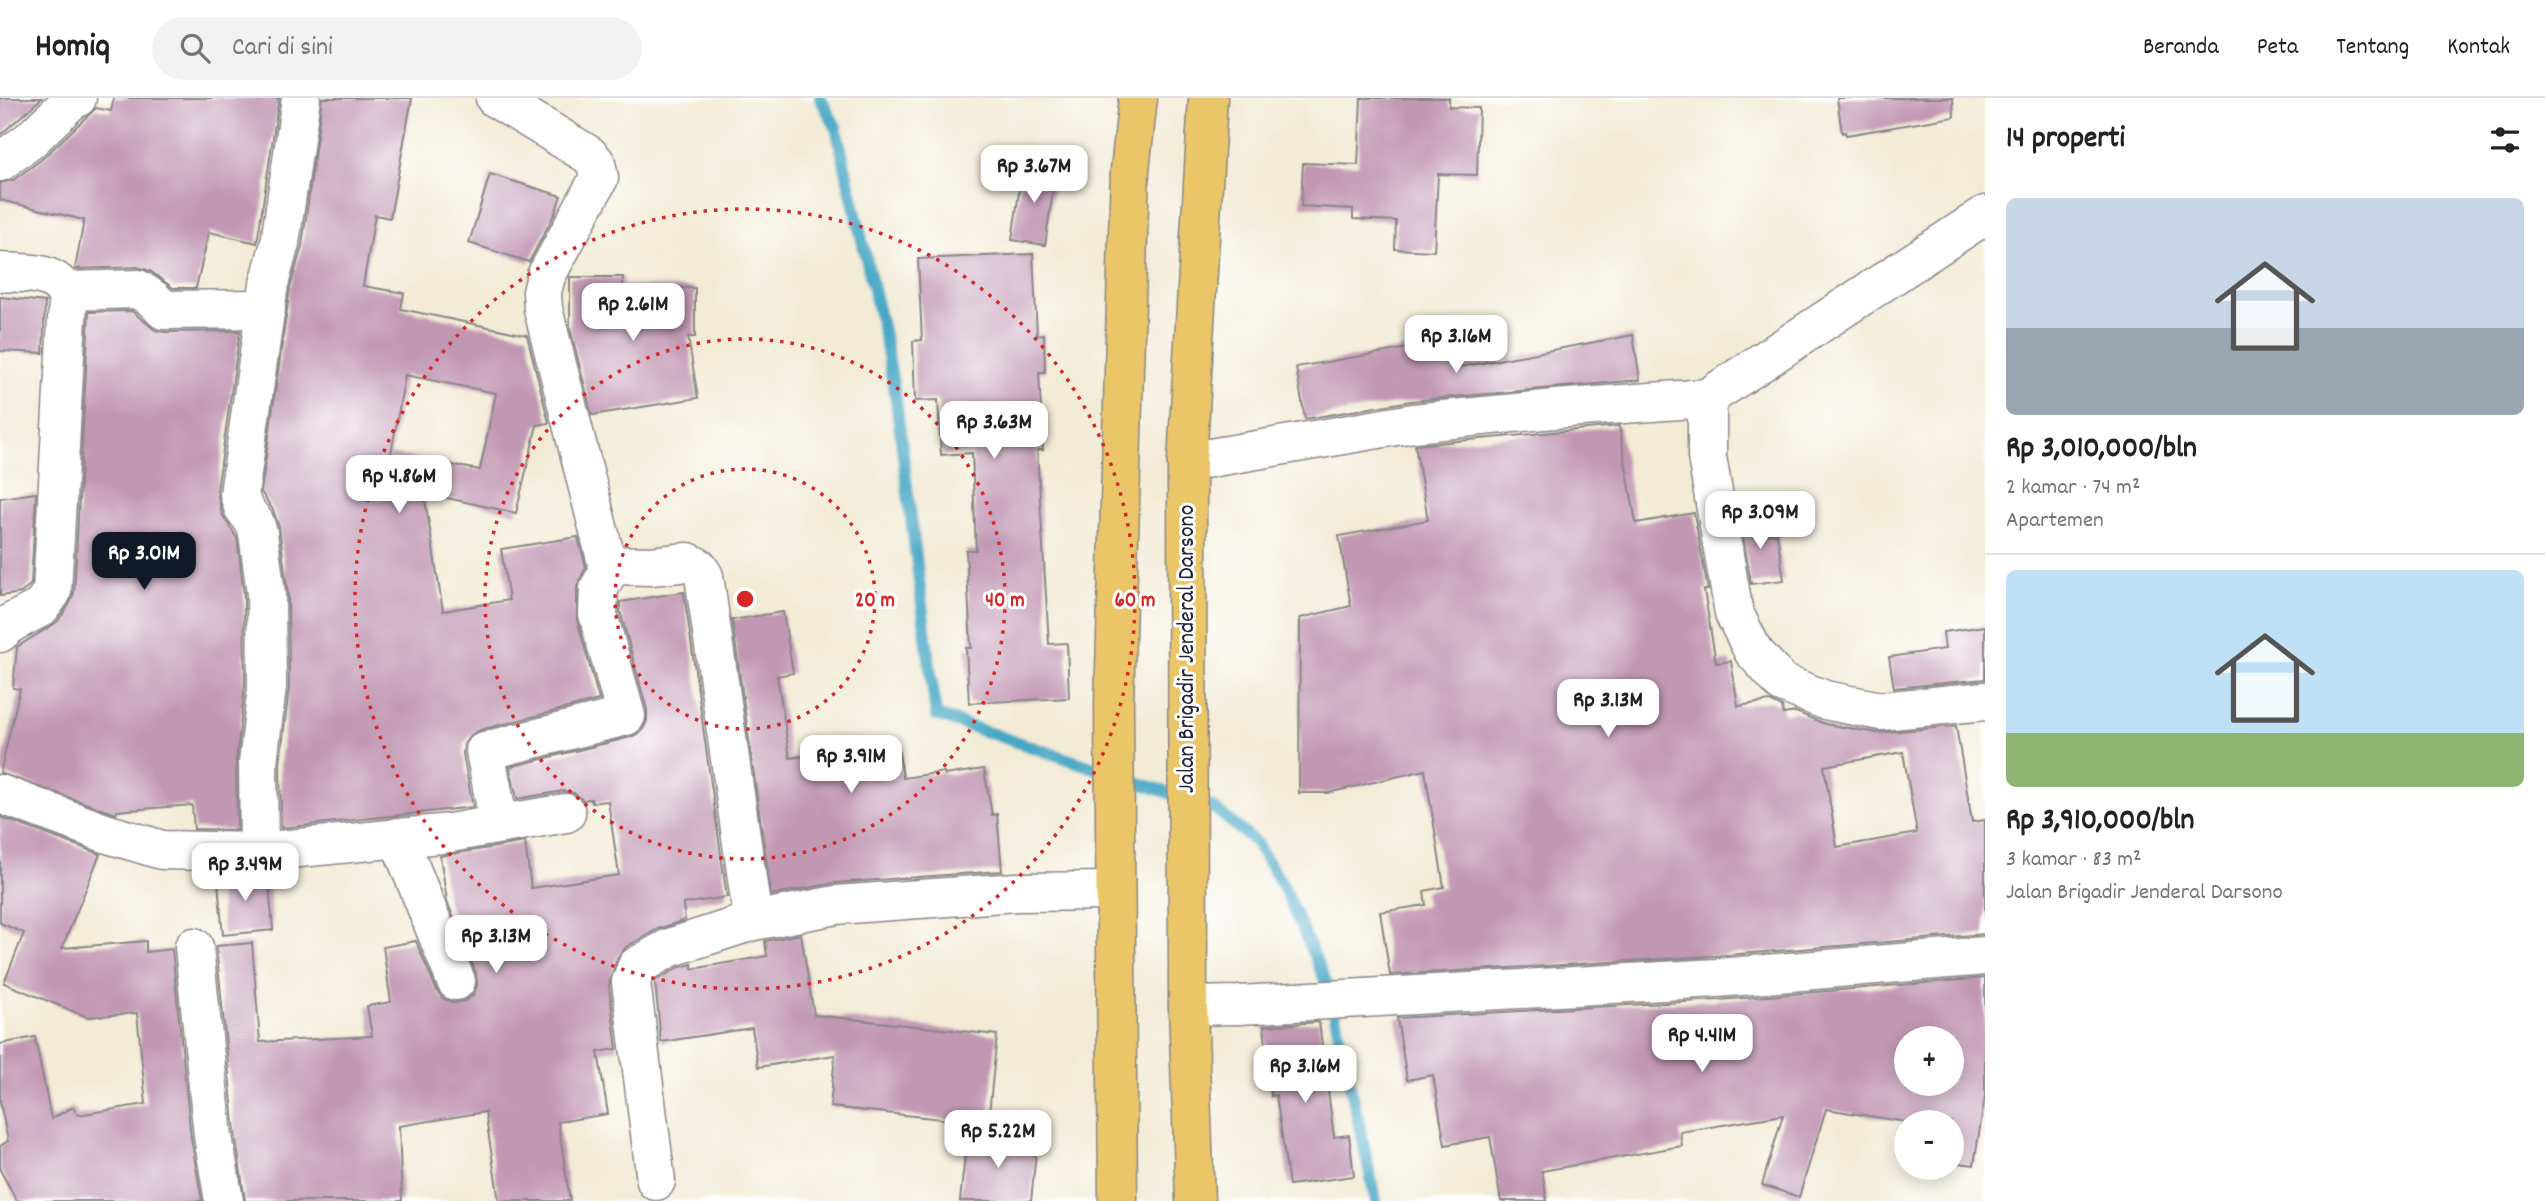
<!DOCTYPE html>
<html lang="id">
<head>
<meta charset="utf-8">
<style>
	:root { --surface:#fff; --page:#f2f2f2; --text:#222; --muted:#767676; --line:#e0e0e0; --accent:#111827 }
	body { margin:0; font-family:Dekko,sans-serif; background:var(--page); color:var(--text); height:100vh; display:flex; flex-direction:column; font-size:26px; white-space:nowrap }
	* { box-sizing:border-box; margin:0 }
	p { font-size:23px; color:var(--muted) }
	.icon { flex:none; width:38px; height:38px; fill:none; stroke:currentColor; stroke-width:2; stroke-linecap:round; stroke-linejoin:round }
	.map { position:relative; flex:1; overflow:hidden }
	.details { display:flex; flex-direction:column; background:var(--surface); width:560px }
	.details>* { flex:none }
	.fabs { position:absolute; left:1894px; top:928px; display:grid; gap:14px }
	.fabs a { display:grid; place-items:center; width:70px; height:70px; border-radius:50%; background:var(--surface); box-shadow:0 4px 18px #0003; font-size:35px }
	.price { position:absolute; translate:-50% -60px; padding:0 16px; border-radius:14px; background:#fff; color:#222; font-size:23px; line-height:46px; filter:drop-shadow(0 2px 4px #0008) }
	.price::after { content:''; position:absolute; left:50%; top:42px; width:21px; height:16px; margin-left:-10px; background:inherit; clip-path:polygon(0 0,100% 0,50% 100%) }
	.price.selected { background:var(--accent); color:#fff }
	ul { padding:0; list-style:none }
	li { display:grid; align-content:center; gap:14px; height:371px; padding:0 21px }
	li+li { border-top:2px solid var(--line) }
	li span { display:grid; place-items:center; height:217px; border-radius:10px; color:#555 }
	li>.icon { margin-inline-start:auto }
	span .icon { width:126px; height:126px; fill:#fffc; stroke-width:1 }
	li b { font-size:30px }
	h2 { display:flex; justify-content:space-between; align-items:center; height:84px; padding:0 21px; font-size:30px }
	header { display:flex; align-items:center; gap:42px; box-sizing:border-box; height:98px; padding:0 35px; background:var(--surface); border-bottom:2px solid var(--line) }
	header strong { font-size:33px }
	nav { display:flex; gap:38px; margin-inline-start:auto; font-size:24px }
	.search { width:490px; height:63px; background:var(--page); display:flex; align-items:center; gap:18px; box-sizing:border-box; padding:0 24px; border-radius:38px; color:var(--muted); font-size:26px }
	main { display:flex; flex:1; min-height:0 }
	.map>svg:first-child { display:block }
</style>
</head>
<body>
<header>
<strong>Homiq</strong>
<div class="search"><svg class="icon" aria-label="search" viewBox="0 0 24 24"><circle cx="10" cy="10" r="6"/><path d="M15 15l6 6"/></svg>Cari di sini</div>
<nav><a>Beranda</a><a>Peta</a><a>Tentang</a><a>Kontak</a></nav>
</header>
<main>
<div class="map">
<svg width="1985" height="1103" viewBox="0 0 1985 1103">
	<rect width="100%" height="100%" fill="#fff"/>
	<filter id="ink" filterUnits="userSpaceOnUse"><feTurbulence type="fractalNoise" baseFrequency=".0143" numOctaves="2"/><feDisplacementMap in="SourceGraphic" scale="14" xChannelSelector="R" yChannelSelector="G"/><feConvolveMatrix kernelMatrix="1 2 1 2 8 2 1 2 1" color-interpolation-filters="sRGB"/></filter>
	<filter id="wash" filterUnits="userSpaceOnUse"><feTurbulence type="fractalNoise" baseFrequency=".00686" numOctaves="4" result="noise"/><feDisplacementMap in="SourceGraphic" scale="28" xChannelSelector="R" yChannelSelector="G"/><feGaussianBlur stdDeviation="1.57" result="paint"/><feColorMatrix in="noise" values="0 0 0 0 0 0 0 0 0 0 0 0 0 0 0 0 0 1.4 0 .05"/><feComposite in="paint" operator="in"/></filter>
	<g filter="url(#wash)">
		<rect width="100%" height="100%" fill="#f2ebd5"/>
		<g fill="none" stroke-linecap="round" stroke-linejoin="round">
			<path stroke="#46a7c5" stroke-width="12" d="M820,0L836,29L885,242L896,302L936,617L1214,710L1255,744L1282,786L1329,891L1376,1103"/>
		</g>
		<g id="blocks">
			<g fill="#c198b2" fill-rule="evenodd">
				<path d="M0,0H42L0,37Z"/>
				<path d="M114,0H279L257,145L209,134L196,190H173L150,173L138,169L75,171L84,122L0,102V85L13,82L42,61L96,10L111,13Z"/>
				<path d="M322,0H412L390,120L375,117L363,188L404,195L401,211L527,237L549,325L537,327L516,415L424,395L443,513L509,502L501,451L578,439L586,469L577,489V521L599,602L480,632L471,637L464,646L463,656L473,709L281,730L280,666L289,589L288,496L279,429L273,412L261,394L290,190L302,148ZM405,277L496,295L480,372L391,356Z"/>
				<path d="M1361,0H1449V9L1479,10L1477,77L1438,76L1434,153L1395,151L1396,123L1353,121V111L1301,108L1303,65L1358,67Z"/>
				<path d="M1837,0H1953L1954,19L1846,37L1845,34L1842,35Z"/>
				<path d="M1023,67L1056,72L1045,147L1012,142Z"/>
				<path d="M490,76L561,98L555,115L529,164L469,145Z"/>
				<path d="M1033,156L1037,237L1044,236L1045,274H1039L1043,352H1037L1049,546L1067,545L1069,600L969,605L966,550H971L966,452H976L972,355L941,357L938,302L915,303L913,243L922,242L918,161Z"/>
				<path d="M570,179H623V189L695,190V239H688L698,300L592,317L570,230Z"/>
				<path d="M0,199L45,204L43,255L0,253Z"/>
				<path d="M132,213L155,232L164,234L240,233L217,393L222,416L237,440L244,498L245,588L236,663L237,732L194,731L192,707L117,713L116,716L0,675L20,591L13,590L17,549L57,524L69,507L74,495L89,214Z"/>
				<path d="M1633,237L1640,282L1411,303L1305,321L1296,269L1415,249L1414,244L1449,238L1455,270Z"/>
				<path d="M1619,328L1636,425L1694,415L1708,492H1704L1716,565L1731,563L1738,608L1770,603L1782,609L1783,616L1796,614L1825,626L1877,635L1956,628L1972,724L1985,722V836L1715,858L1390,877L1380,814L1426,807L1424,793L1444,789L1425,672L1328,695H1299L1300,520L1351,508L1339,438L1428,422L1415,347ZM1903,654L1917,735L1837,749L1824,668Z"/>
				<path d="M36,395L31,486L21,495L0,498V400Z"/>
				<path d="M1751,406L1755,438L1777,435L1784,482L1751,486L1738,408Z"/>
				<path d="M684,494L727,799L683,806L685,822L658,831L626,849L617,860L609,887L617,951L598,954L608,1016L558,1024L570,1103H499L485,1014L399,1028L402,1103H245L235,1035L216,848L252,845L260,944L372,938L367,908L391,904L383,849L416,843L436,891L442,900L454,905L465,903L473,897L477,887L476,875L447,803L440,758L525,744L531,790L619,777L608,703L592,705L591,701L583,702L574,695L563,693L517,701L510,669L631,639L642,633L647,623V612L620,513V504Z"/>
				<path d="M783,514L793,575L777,578L790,660L862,649L863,653L898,648L903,680L944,674L945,677L984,671L992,717L997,716L1002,773L834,785L771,797L732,522Z"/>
				<path d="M1985,528V581L1894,590L1889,559L1945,551L1943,534Z"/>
				<path d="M0,719L100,756L62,850L146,843V854L172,851L191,1040L202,1103H17L0,1072V1048L8,1043L0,1004V946L35,939L51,1021L73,1009L78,1017L146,1006L137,915L87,919L4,885L24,835L0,825Z"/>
				<path d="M217,775H268L273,832L223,837Z"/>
				<path d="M801,836L814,917L997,937L988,1026L830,1009L835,957L758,969L752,930L661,944L655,883L678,870L692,866V871L767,858L765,843Z"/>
				<path d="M1985,880V998L1974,1067L1951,1064V1024H1906L1826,1011L1799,1099L1762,1087L1783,1017L1680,1034L1682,1048L1542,1073L1547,1103H1501L1490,1039L1445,1047L1433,977L1407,982L1397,920L1719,902ZM1906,940H1951V985H1906Z"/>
				<path d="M1319,924L1334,1039L1349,1037L1354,1078L1289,1087L1276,997L1271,998L1264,928Z"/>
				<path d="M967,1038L1037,1045L1031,1103H960Z"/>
			</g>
		</g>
	</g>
	<g filter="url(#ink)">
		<use href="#blocks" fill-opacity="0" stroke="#8a8688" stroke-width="2"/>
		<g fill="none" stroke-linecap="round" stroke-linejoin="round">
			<g stroke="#8a8688" stroke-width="41">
				<g id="minor">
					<path d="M495,0L589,57L596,65L599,80L546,178L542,194L543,211L606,461L612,467L651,468L688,464L698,469L704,478L753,823"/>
					<path d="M0,64L29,43L72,2L77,0"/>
					<path d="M1985,117L1707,300V359L1734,515L1753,553L1782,585L1825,602L1881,613L1985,603"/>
					<path d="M0,174C26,176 60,171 68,202L52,494L40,510L11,525L0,535"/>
					<path d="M66,193L138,191L153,201L164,212L266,211"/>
					<path d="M1187,364L1413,325L1554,311L1707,300"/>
					<path d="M0,696L105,735L162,752L259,754L450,735L566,715"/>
					<path d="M499,726L485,653L626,618L598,516L599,490L612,467"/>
					<path d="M398,739L456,883"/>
					<path d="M259,754L258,665L267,589L266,496L258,435L255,425L243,409L239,396L269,186L280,145L301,0"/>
					<path d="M194,849L213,1038L224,1103"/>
					<path d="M1188,908L1239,907L1717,880L1985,858"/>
					<path d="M656,1083L631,884L637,868L669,850L753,823L836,807L1017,794L1114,793"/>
				</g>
			</g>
			<g stroke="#8a8688" stroke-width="41">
				<g id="highway">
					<path d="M1118,1103L1114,605L1130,72L1138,0"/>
					<path d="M1195,1103L1188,908L1187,364L1208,0"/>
				</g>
			</g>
			<use href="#minor" stroke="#fff" stroke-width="38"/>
			<use href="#highway" stroke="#eac669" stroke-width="38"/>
		</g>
	</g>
	<g fill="none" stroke="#d62828" stroke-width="3.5" stroke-dasharray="3.5 7">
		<circle cx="745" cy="501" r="130"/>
		<circle cx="745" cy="501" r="260"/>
		<circle cx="745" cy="501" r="390"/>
	</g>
	<g text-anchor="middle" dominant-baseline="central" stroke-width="6" stroke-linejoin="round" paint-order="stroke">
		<g font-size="24" fill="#22223b" stroke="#fff">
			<text transform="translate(1188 551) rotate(-90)">Jalan Brigadir Jenderal Darsono</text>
		</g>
	</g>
	<circle cx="745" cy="501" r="10" fill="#d62828" stroke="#fff" stroke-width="3.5"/>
	<g font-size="21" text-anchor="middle" font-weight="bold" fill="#d62828" stroke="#fff" stroke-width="6" stroke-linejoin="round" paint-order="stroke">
		<text x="875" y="508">20 m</text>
		<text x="1005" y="508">40 m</text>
		<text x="1135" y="508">60 m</text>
	</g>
</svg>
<div class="fabs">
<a>+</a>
<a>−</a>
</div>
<b class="price" style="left:1034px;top:107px">Rp 3.67M</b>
<b class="price" style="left:633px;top:245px">Rp 2.61M</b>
<b class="price" style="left:1456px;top:277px">Rp 3.16M</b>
<b class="price" style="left:994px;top:363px">Rp 3.63M</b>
<b class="price" style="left:399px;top:417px">Rp 4.86M</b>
<b class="price" style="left:1760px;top:453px">Rp 3.09M</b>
<b class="price selected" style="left:144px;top:494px">Rp 3.01M</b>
<b class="price" style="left:1608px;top:641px">Rp 3.13M</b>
<b class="price" style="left:851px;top:697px">Rp 3.91M</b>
<b class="price" style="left:245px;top:805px">Rp 3.49M</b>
<b class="price" style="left:496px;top:877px">Rp 3.13M</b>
<b class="price" style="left:1702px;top:976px">Rp 4.41M</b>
<b class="price" style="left:1305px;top:1007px">Rp 3.16M</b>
<b class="price" style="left:998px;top:1072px">Rp 5.22M</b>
</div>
<section class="details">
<h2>14 properti<svg class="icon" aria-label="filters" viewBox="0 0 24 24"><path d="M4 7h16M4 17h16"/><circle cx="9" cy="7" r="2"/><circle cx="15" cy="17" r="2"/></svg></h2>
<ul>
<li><span style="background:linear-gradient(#c9d6e8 60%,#9aa5b1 0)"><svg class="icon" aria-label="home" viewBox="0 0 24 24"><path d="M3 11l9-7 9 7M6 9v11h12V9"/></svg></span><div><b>Rp 3,010,000/bln</b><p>2 kamar · 74 m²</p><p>Apartemen</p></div></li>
<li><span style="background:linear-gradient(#bfe0f5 75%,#8fb573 0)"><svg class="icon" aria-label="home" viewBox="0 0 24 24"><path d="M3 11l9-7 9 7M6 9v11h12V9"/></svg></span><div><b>Rp 3,910,000/bln</b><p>3 kamar · 83 m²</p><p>Jalan Brigadir Jenderal Darsono</p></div></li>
</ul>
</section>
</main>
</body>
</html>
